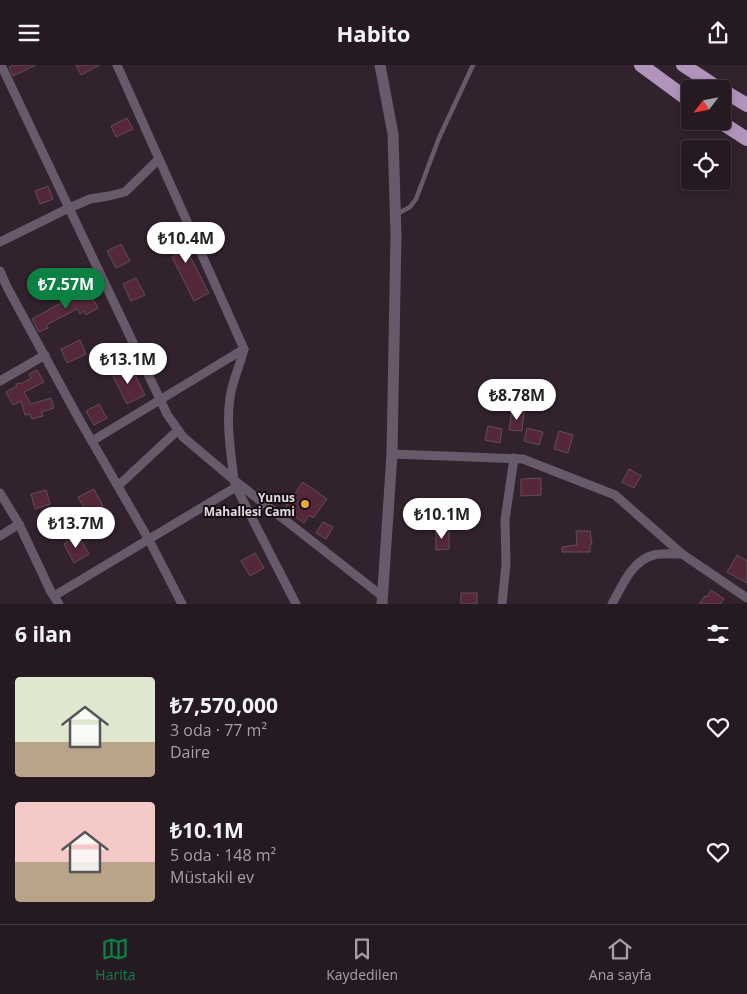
<!DOCTYPE html>
<html lang="tr">
<head>
<meta charset="utf-8">
<style>
	:root { --surface:#251a22; --page:#31272f; --text:#f1f3f6; --muted:#a3a1a5; --line:#423840; --accent:#0b8043 }
	body { margin:0; font-family:"Open Sans",sans-serif; background:var(--page); color:var(--text); height:100vh; display:flex; flex-direction:column; font-size:19px; white-space:nowrap }
	* { box-sizing:border-box; margin:0 }
	p { font-size:16px; color:var(--muted) }
	.icon { flex:none; width:28px; height:28px; fill:none; stroke:currentColor; stroke-width:2; stroke-linecap:round; stroke-linejoin:round }
	.map { position:relative; height:539px; overflow:hidden }
	.side { display:flex; flex-direction:column; background:var(--surface); flex:1 }
	.side>* { flex:none }
	.needle { width:32px; rotate:238deg }
	.tools { position:absolute; left:681px; top:15px; display:grid; gap:10px }
	.tools a { display:grid; place-items:center; width:50px; height:50px; border-radius:5px; background:var(--surface); box-shadow:0 2px 8px #0003,0 0 0 1px var(--line); font-size:25px }
	.price { position:absolute; translate:-50% -42px; padding:0 11px; border-radius:18px; background:#fff; color:#222; font-size:16px; line-height:32px; filter:drop-shadow(0 1px 2px #0008) }
	.price::after { content:''; position:absolute; left:50%; top:30px; width:15px; height:11px; margin-left:-8px; background:inherit; clip-path:polygon(0 0,100% 0,50% 100%) }
	.price.current { background:var(--accent); color:#fff }
	ul { padding:0; list-style:none }
	li { display:flex; align-items:center; gap:15px; height:125px; padding:0 15px }
	li span { display:grid; place-items:center; flex:none; width:140px; height:100px; border-radius:5px; color:#555 }
	li>.icon { margin-inline-start:auto }
	span .icon { width:60px; height:60px; fill:#fffc; stroke-width:1 }
	li b { font-size:21px }
	h2 { display:flex; justify-content:space-between; align-items:center; height:60px; padding:0 15px; font-size:21px }
	header { display:flex; justify-content:space-between; align-items:center; height:65px; padding:0 15px; background:var(--surface); font-size:22px; font-weight:700 }
	.tab-bar { display:flex; justify-content:space-around; align-items:center; height:70px; border-top:1px solid var(--line); background:var(--surface); font-size:14px; color:var(--muted) }
	.tab-bar a { display:grid; justify-items:center; gap:2px }
	.tab-bar .current { color:var(--accent) }
	.map>svg:first-child { display:block }
</style>
</head>
<body>
<header><svg class="icon" aria-label="menu" viewBox="0 0 24 24"><path d="M4 6h16M4 12h16M4 18h16"/></svg>Habito<svg class="icon" aria-label="share" viewBox="0 0 24 24"><path d="M12 15V3M7 8l5-5 5 5M5 13v7h14v-7"/></svg></header>
<div class="map">
<svg width="747" height="539" viewBox="0 0 747 539">
	<rect width="100%" height="100%" fill="#31222d"/>
	<g fill="#542839" stroke="#624e54">
		<path d="M13,0H36L13,11L9,2Z"/>
		<path d="M76,0H100L81,10Z"/>
		<path d="M127,53L133,64L116,72L111,61Z"/>
		<path d="M48,121L53,134L40,139L35,126Z"/>
		<path d="M179,160L186,174L182,176L209,228L194,236L172,192L176,189L165,167Z"/>
		<path d="M121,179L130,196L116,203L107,186Z"/>
		<path d="M136,213L145,230L131,236L123,219Z"/>
		<path d="M81,227L82,230L87,227L91,235L93,234L98,243L86,250L84,246L80,249L77,244L46,260L48,263L39,267L32,254Z"/>
		<path d="M80,275L86,289L67,298L61,284Z"/>
		<path d="M130,300L145,330L127,339L112,309Z"/>
		<path d="M37,305L44,317L24,327L31,339L51,333L54,343L41,347L43,351L32,354L30,349L25,350L21,336L13,340L6,327L17,321L16,319L19,318L20,319L31,313L29,309Z"/>
		<path d="M99,339L107,353L94,360L86,346Z"/>
		<path d="M512,345L524,347L522,366L509,365Z"/>
		<path d="M488,361L502,364L500,378L485,375Z"/>
		<path d="M527,363L543,367L539,380L524,376Z"/>
		<path d="M559,366L573,370L568,388L554,384Z"/>
		<path d="M629,404L641,411L634,423L622,417Z"/>
		<path d="M541,413V430L521,431V414Z"/>
		<path d="M303,417L327,434L313,453L309,450L304,458L284,444Z"/>
		<path d="M94,424L103,441L88,449L78,432Z"/>
		<path d="M46,425L50,439L35,444L31,429Z"/>
		<path d="M323,457L333,462L326,474L316,468Z"/>
		<path d="M436,465H449V484L436,485Z"/>
		<path d="M576,466H590L592,479H590V487H562V482L577,480Z"/>
		<path d="M78,470L89,489L74,498L64,479Z"/>
		<path d="M255,488L264,503L250,511L241,496Z"/>
		<path d="M737,490L747,496V518L727,507Z"/>
		<path d="M711,525L724,534L720,539H699L705,531L707,532Z"/>
		<rect x="461" y="528" width="16" height="11"/>
	</g>
	<g fill="none" stroke-linecap="round" stroke-linejoin="round">
		<path stroke="#665a6b" stroke-width="4.5" d="M397,149L410,142L416,134L439,73L473,0"/>
		<g stroke="#665a6b" stroke-width="9">
			<path d="M1,0L167,349L183,372L234,415L382,531"/>
			<path d="M117,0L244,284C240,301 232,316 230,333C226,359 231,389 234,415L236,422L296,539"/>
			<path d="M0,177L69,143L90,134L109,131L125,127L159,94"/>
			<path d="M0,206L7,222L79,354L149,475L182,539"/>
			<path d="M0,316L45,290"/>
			<path d="M92,376L244,284"/>
			<path d="M392,389L523,394L615,430L682,489L747,533"/>
			<path d="M118,421L178,365"/>
			<path d="M0,428L19,459L51,527L59,539"/>
			<path d="M0,471L19,459"/>
			<path d="M54,531L236,422"/>
			<path d="M502,539L506,499L505,455L514,393"/>
			<path d="M612,539C622,521 632,495 654,490C663,488 673,489 682,489"/>
		</g>
		<path stroke="#665a6b" stroke-width="11" d="M380,0L393,69L396,170L392,389L382,539"/>
		<g stroke="#b094bc" stroke-width="14">
			<path d="M641,0L690,36"/>
			<path d="M683,0L720,24"/>
			<path d="M722,25L747,40"/>
			<path d="M719,56L747,74"/>
		</g>
	</g>
	<circle fill="#e8ab37" stroke="#150e13" stroke-width="2" cx="305" cy="439" r="5"/>
	<g text-anchor="middle" dominant-baseline="central" stroke-width="4" stroke-linejoin="round" paint-order="stroke">
		<g font-size="12" font-weight="bold" fill="#e3d9e0" stroke="#150e13" text-anchor="end">
			<text x="295" y="432">Yunus<tspan x="295" dy="14">Mahallesi Cami</tspan></text>
		</g>
	</g>
</svg>
<div class="tools">
<a><svg class="needle" viewBox="-14 -14 28 28"><path d="M0-13l5 13h-10z" fill="#e53935"/><path d="M0 13l5-13h-10z" fill="#a3a1a5"/></svg></a>
<a><svg class="icon" aria-label="locate" viewBox="0 0 24 24"><circle cx="12" cy="12" r="6"/><path d="M12 2v4M12 18v4M2 12h4M18 12h4"/></svg></a>
</div>
<b class="price" style="left:186px;top:199px">₺10.4M</b>
<b class="price current" style="left:66px;top:245px">₺7.57M</b>
<b class="price" style="left:128px;top:320px">₺13.1M</b>
<b class="price" style="left:517px;top:356px">₺8.78M</b>
<b class="price" style="left:442px;top:475px">₺10.1M</b>
<b class="price" style="left:76px;top:484px">₺13.7M</b>
</div>
<section class="side">
<h2>6 ilan<svg class="icon" aria-label="filters" viewBox="0 0 24 24"><path d="M4 7h16M4 17h16"/><circle cx="9" cy="7" r="2"/><circle cx="15" cy="17" r="2"/></svg></h2>
<ul>
<li><span style="background:linear-gradient(#dfe7d0 65%,#b9a48a 0)"><svg class="icon" aria-label="home" viewBox="0 0 24 24"><path d="M3 11l9-7 9 7M6 9v11h12V9"/></svg></span><div><b>₺7,570,000</b><p>3 oda · 77 m²</p><p>Daire</p></div><svg class="icon" aria-label="heart" viewBox="0 0 24 24"><path d="M12 20l-8-8c-3-5 5-10 8-4 3-6 11-1 8 4z"/></svg></li>
<li><span style="background:linear-gradient(#f6c9c9 60%,#b9a48a 0)"><svg class="icon" aria-label="home" viewBox="0 0 24 24"><path d="M3 11l9-7 9 7M6 9v11h12V9"/></svg></span><div><b>₺10.1M</b><p>5 oda · 148 m²</p><p>Müstakil ev</p></div><svg class="icon" aria-label="heart" viewBox="0 0 24 24"><path d="M12 20l-8-8c-3-5 5-10 8-4 3-6 11-1 8 4z"/></svg></li>
</ul>
</section>
<nav class="tab-bar">
<a class="current"><svg class="icon" aria-label="map" viewBox="0 0 24 24"><path d="M3 6l6-2 6 2 6-2v14l-6 2-6-2-6 2zM9 4v14M15 6v14"/></svg>Harita</a>
<a><svg class="icon" aria-label="saved" viewBox="0 0 24 24"><path d="M7 4h10v16l-5-4-5 4z"/></svg>Kaydedilen</a>
<a><svg class="icon" aria-label="home" viewBox="0 0 24 24"><path d="M3 11l9-7 9 7M6 9v11h12V9"/></svg>Ana sayfa</a>
</nav>
</body>
</html>
